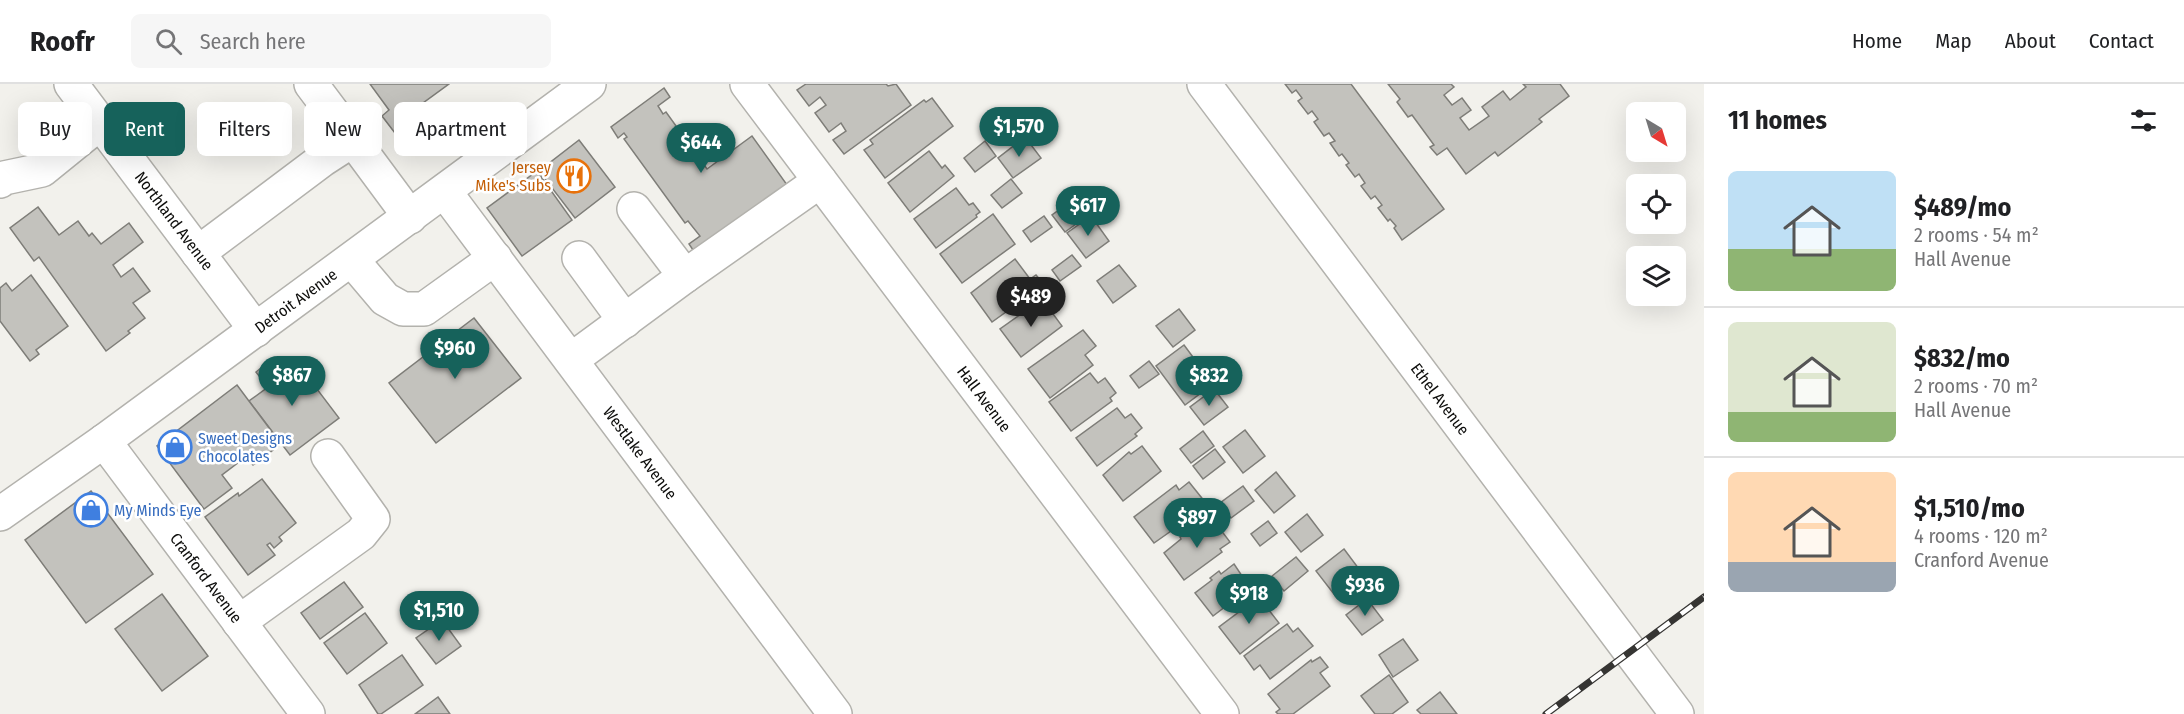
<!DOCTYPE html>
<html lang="en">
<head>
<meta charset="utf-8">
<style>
	:root { --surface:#fff; --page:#f6f6f6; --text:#202124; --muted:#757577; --line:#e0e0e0; --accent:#16625b }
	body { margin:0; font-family:"Fira Sans Condensed",sans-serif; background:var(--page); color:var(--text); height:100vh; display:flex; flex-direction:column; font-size:22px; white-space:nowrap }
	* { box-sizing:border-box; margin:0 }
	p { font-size:20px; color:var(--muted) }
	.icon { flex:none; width:33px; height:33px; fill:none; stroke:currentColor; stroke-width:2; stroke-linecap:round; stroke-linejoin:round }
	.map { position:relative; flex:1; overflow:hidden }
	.sheet { display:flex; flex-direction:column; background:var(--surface); width:480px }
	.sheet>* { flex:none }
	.hud { position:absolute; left:18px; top:18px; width:570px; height:54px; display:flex; gap:12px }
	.needle { width:39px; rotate:142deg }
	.controls { position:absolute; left:1626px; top:18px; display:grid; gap:12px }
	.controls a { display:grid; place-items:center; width:60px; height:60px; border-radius:9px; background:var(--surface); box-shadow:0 6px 24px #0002; font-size:30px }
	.price { position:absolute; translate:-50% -51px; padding:0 14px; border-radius:21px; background:var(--accent); color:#fff; font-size:20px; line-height:39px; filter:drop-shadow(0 2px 3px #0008) }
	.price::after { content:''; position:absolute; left:50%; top:36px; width:18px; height:14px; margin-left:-9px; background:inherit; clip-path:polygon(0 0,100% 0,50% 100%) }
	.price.selected { background:#222; color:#fff }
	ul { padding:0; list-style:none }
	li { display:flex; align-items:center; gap:18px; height:150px; padding:0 24px }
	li+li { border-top:2px solid var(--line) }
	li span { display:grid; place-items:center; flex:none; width:168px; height:120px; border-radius:9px; color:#555 }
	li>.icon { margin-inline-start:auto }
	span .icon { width:72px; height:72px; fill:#fffc; stroke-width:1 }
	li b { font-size:26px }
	h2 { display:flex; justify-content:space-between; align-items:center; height:72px; padding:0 24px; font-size:26px }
	.tag { padding:0 21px; border-radius:9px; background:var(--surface); box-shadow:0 6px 24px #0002; font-size:21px; line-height:54px }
	.tag.selected { background:var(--accent); color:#fff }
	header { display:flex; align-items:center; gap:36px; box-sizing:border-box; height:84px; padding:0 30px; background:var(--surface); border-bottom:2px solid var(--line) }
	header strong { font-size:28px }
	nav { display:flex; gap:33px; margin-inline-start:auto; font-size:21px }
	.search { width:420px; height:54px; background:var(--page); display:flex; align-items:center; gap:15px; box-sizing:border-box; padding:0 21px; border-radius:9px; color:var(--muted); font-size:22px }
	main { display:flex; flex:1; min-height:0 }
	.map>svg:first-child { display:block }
</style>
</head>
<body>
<header>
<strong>Roofr</strong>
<div class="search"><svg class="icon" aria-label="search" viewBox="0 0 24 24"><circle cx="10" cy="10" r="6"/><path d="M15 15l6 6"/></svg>Search here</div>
<nav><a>Home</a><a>Map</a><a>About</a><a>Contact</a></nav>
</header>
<main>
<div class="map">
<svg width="1704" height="630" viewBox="0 0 1704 630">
	<rect width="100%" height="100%" fill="#f2f1ec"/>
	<g fill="#c3c2bd" stroke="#7e7d78" stroke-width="1.5">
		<path d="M370,0H449L408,30L415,40L398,53L382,32L389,26Z"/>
		<path d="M806,0H886L888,2L896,0L911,21L844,70L833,56L846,47L841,39L829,48L815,29L826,21L820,13L809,22L797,6Z"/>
		<path d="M1285,0H1351L1444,125L1402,156L1394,144L1396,142L1390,135L1388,137L1378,124L1382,121L1375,112L1371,115L1361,102L1365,99L1359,90L1355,93L1346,81L1349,79L1342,70L1339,72L1330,59L1335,57L1329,49L1324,52L1314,38L1318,35L1312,27L1308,30L1298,17L1302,14L1296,6L1292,9Z"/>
		<path d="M1388,0H1451L1454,3L1444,11L1452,21L1462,14L1471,26L1460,34L1469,46L1489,32L1482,23L1503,7L1510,16L1526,3L1523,0H1560L1569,12L1539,35L1542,38L1498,72L1495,68L1466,90L1447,64L1437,71L1430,63L1434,61L1412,31L1408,33L1397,18L1400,15Z"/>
		<path d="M664,4L670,13L658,22L663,30L666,28L707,85L752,52L790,105L697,172L689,160L700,152L688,137L685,139L624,55L627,53L624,49L618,54L611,43Z"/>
		<path d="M932,14L953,42L885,94L864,66L873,60L870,56L924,16L926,18Z"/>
		<path d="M1025,53L1041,74L1013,94L998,74Z"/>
		<path d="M579,56L615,103L575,134L539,87Z"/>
		<path d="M985,57L996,72L975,88L964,74Z"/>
		<path d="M929,67L942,84L945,81L954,92L910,128L888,99Z"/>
		<path d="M537,87L572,136L522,172L487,124Z"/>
		<path d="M1011,95L1022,109L1002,124L991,111Z"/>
		<path d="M956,104L969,121L973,119L980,128L976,131L977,133L936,164L914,135Z"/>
		<path d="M1074,115L1087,132L1065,148L1052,131Z"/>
		<path d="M38,123L59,151L78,137L89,152L92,149L101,160L129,139L143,158L113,181L121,193L133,184L150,207L133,219L145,234L128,247L130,249L106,267L39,173L34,177L10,144Z"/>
		<path d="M993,130L1015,160L962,199L940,170Z"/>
		<path d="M1044,132L1052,143L1031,158L1023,147Z"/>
		<path d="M1091,132L1109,157L1086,174L1067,149Z"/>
		<path d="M1072,171L1081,182L1060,197L1052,186Z"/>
		<path d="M1015,175L1030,195L1036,191L1042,198L1024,215L992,238L971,209Z"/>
		<path d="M1119,181L1136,202L1113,219L1097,197Z"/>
		<path d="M31,191L68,242L36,266L39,270L30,277L0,237V204L6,199L12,207Z"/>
		<path d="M1042,215L1062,242L1021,273L1000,245Z"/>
		<path d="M1179,225L1195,246L1173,263L1156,242Z"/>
		<path d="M474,234L521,294L436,359L389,299Z"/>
		<path d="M1083,246L1096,262L1085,271L1093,281L1050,314L1028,285Z"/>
		<path d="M1184,261L1213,300L1185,321L1156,282Z"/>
		<path d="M1149,277L1159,290L1139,304L1130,292Z"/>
		<path d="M267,279L279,295L298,280L339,334L290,371L249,317L268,303L256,288Z"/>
		<path d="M1090,289L1098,299L1105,294L1116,309L1110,314L1112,317L1071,347L1049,318Z"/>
		<path d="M237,301L281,360L253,381L247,372L222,391L232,404L204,425L157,362Z"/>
		<path d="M1214,305L1228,323L1204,341L1190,323Z"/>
		<path d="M1117,324L1125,334L1131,330L1142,344L1135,350L1137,352L1097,382L1076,354Z"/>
		<path d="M1245,346L1265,372L1243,389L1223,363Z"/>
		<path d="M1203,347L1214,362L1191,379L1180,365Z"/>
		<path d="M1142,362L1161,387L1123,417L1103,391L1129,368L1131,370Z"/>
		<path d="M1215,365L1225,378L1203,395L1193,382Z"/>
		<path d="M1276,388L1295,412L1274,429L1255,406Z"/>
		<path d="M262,395L296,439L279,453L282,457L274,464L270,459L267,461L275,471L248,491L205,433L238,409L239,412Z"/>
		<path d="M1189,398L1205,418L1180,439L1181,440L1154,459L1134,433L1176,401L1179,406Z"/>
		<path d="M1243,402L1254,417L1231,434L1220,419Z"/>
		<path d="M91,407L153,490L86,539L25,456Z"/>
		<path d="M1307,430L1323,451L1301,468L1285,448Z"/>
		<path d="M1211,433L1230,458L1220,465L1222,468L1184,496L1164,469L1181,455L1180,453L1190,447L1192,449Z"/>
		<path d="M1268,437L1277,449L1260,462L1251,450Z"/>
		<path d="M1344,465L1365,493L1337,514L1316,487Z"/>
		<path d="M1296,473L1308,487L1284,507L1272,492Z"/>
		<path d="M1234,480L1242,492H1245L1250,497L1251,503L1213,532L1195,509L1212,496L1210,494L1219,487L1221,490Z"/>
		<path d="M344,498L363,523L320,555L301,529Z"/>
		<path d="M162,510L208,572L162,607L115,545Z"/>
		<path d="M1265,512L1270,517L1265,521L1279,539L1240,570L1219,543L1259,513L1261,515Z"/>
		<path d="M1367,515L1383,536L1362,551L1346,531Z"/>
		<path d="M365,529L387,559L347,590L324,559Z"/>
		<path d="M442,536L461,562L436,580L416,554Z"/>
		<path d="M1287,540L1293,548L1298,544L1313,562L1270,595L1260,581L1254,586L1244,572Z"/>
		<path d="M1403,555L1418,576L1393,593L1379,571Z"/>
		<path d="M402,571L423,601L381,630H378L359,601Z"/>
		<path d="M1320,573L1328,583L1320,589L1330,602L1293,630H1278L1276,628L1280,625L1268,610L1311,576L1312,578Z"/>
		<path d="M1389,591L1408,618L1392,630H1375L1361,612Z"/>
		<path d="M1440,608L1457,630H1421L1417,626Z"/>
		<path d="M438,613L450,630H415Z"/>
	</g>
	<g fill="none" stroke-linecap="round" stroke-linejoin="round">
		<g stroke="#b3b2ad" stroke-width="36">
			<g id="minor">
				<path d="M71,0L256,246"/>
				<path d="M311,0L353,56"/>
				<path d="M747,0L1222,630"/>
				<path d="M1204,0L1677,630"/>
				<path d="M0,97L4,94L42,86L100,39"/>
				<path d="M445,108L835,630"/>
				<path d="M198,169L322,76L353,56L410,133"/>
				<path d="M579,174L625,237"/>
				<path d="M352,176L385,215L403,225H424L495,174"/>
				<path d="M685,192L820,97"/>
				<path d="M571,276L685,192L634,125"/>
				<path d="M104,357L308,630"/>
				<path d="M239,538L361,450L373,435L328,372"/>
			</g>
		</g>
		<g stroke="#b3b2ad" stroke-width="36">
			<path id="major" d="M0,430L104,357L589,0"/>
		</g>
		<use href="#minor" stroke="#fff" stroke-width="33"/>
		<use href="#major" stroke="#fff" stroke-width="33"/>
		<g stroke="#363533" stroke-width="7">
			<path id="rail" d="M1546,630L1704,513"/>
		</g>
		<use href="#rail" stroke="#fff" stroke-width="4.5" stroke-dasharray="14" stroke-linecap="butt"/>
	</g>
	<defs>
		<g id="restaurant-ring" transform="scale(1.725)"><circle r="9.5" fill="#fff" stroke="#e8710a" stroke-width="1.5"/><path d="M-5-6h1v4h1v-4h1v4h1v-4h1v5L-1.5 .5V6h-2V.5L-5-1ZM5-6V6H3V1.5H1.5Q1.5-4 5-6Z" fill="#e8710a"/></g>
		<g id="shop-ring" transform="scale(1.725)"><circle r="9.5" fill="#fff" stroke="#3f7fe0" stroke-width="1.5"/><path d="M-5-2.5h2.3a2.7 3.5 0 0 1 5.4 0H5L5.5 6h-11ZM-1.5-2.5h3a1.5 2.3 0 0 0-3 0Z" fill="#3f7fe0"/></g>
	</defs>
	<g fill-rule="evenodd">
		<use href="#restaurant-ring" x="574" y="92"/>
		<use href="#shop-ring" x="175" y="363"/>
		<use href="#shop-ring" x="91" y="426"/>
	</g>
	<g text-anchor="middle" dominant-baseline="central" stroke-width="5" stroke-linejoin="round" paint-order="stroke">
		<g font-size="16" fill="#c56008" stroke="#fff" text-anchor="end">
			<text x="551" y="83">Jersey<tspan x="551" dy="18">Mike's Subs</tspan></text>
		</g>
		<g font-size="16" fill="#0d0d0b" stroke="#fff">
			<text transform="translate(174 137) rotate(53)">Northland Avenue</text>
			<text transform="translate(296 217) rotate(-36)">Detroit Avenue</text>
			<text transform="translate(984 315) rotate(53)">Hall Avenue</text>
			<text transform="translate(1440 315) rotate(53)">Ethel Avenue</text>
			<text transform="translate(640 369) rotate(53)">Westlake Avenue</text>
			<text transform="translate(206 494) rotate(53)">Cranford Avenue</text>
		</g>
		<g font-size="16" fill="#366cbe" stroke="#fff" text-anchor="start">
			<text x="198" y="354">Sweet Designs<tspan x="198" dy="18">Chocolates</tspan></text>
			<text x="114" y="426">My Minds Eye</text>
		</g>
	</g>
</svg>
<div class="controls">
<a><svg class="needle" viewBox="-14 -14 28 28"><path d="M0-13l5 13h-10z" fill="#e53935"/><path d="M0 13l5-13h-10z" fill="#757577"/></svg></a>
<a><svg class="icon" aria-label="locate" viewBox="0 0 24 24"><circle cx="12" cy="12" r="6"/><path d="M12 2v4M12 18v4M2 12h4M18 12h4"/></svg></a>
<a><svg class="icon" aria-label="layers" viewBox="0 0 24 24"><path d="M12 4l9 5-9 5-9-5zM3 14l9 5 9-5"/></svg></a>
</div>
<b class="price" style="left:1019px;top:74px">$1,570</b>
<b class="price" style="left:701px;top:90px">$644</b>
<b class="price" style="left:1088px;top:153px">$617</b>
<b class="price selected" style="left:1031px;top:244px">$489</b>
<b class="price" style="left:455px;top:296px">$960</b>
<b class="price" style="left:292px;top:323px">$867</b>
<b class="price" style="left:1209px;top:323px">$832</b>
<b class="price" style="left:1197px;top:465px">$897</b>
<b class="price" style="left:1365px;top:533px">$936</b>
<b class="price" style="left:1249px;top:541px">$918</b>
<b class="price" style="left:439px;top:558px">$1,510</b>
<div class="hud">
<a class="tag">Buy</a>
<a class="tag selected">Rent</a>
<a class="tag">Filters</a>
<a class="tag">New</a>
<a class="tag">Apartment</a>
</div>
</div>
<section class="sheet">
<h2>11 homes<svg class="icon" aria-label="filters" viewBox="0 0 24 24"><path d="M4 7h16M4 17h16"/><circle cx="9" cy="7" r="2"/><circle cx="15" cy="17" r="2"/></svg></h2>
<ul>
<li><span style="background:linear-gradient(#bfe0f5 65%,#8fb573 0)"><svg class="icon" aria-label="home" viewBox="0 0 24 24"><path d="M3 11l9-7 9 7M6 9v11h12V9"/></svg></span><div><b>$489/mo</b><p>2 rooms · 54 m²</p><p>Hall Avenue</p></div></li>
<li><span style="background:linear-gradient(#dfe7d0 75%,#8fb573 0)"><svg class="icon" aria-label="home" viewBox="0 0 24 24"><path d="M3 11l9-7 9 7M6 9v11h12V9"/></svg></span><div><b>$832/mo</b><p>2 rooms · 70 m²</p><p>Hall Avenue</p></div></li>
<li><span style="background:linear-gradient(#ffd9b3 75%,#9aa5b1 0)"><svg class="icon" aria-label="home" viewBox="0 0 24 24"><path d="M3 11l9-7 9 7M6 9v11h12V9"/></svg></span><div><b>$1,510/mo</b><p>4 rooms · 120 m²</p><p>Cranford Avenue</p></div></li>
</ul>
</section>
</main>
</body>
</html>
